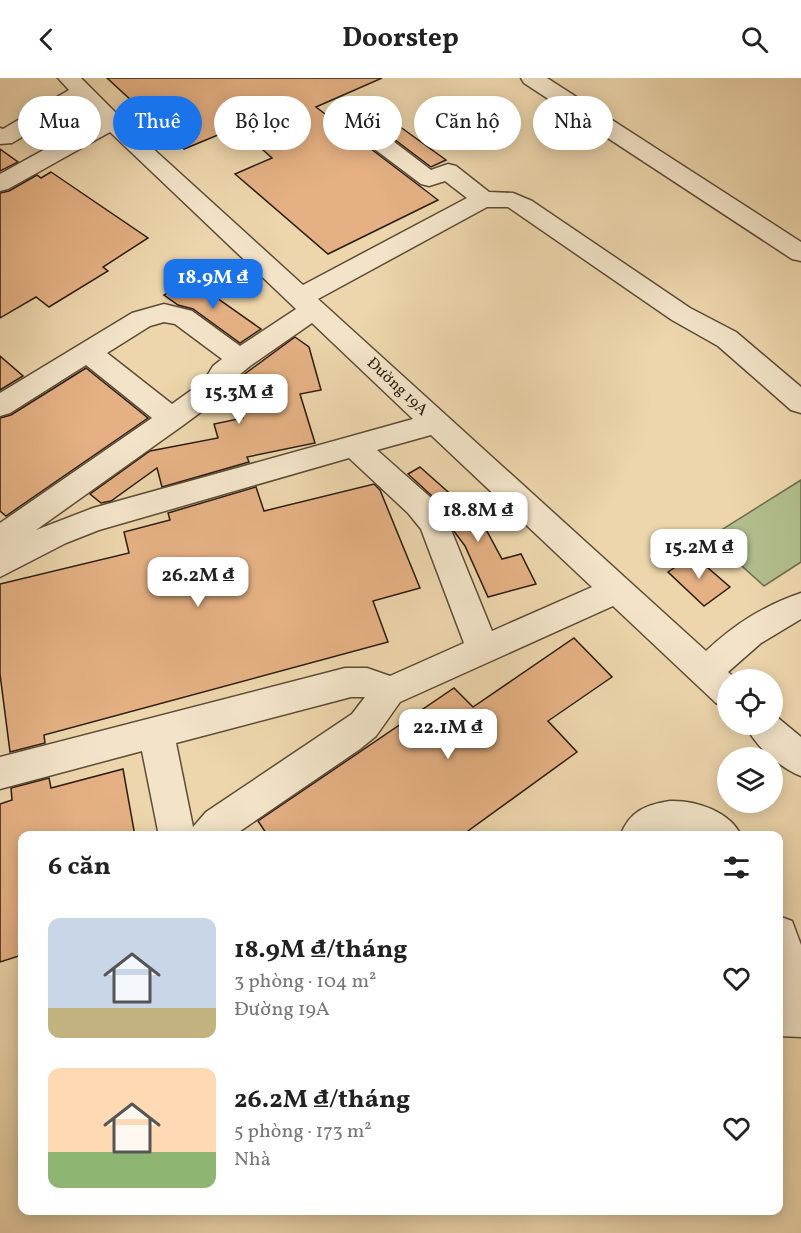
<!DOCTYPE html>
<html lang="vi">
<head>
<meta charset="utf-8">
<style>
	:root { --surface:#fff; --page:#f2f2f2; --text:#222; --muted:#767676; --accent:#1a73e8 }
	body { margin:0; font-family:Vollkorn,serif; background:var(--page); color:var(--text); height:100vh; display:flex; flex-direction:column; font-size:22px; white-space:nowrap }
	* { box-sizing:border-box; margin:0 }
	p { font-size:20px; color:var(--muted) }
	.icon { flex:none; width:33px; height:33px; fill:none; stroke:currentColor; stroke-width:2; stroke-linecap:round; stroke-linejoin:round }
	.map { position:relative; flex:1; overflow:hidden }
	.drawer { position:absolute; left:18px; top:753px; width:765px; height:384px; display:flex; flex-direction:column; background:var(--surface); border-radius:12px; box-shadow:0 3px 15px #0003 }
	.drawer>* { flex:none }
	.top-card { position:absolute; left:18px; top:18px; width:765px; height:54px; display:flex; gap:12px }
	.controls { position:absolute; left:717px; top:591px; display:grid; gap:12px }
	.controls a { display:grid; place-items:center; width:66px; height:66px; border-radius:50%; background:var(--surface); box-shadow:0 3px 15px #0003; font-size:30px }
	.price { position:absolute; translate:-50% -51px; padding:0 14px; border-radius:12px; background:#fff; color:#222; font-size:20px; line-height:39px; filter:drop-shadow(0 2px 3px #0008) }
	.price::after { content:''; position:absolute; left:50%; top:36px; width:18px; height:14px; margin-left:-9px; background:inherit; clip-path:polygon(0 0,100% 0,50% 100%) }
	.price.current { background:var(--accent); color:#fff }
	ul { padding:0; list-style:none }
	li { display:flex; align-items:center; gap:18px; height:150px; padding:0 30px }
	li span { display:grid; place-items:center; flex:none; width:168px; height:120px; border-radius:12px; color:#555 }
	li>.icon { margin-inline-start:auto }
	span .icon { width:72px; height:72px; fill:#fffc; stroke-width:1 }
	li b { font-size:26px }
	h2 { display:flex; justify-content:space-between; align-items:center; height:72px; padding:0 30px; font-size:26px }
	.chip { padding:0 21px; border-radius:27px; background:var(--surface); box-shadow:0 3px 15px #0003; font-size:21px; line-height:54px }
	.chip.current { background:var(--accent); color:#fff }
	header { display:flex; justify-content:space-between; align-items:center; height:78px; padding:0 30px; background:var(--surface); font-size:27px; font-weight:700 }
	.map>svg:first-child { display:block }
</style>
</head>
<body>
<header><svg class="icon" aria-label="back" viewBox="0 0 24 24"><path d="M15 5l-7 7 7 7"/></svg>Doorstep<svg class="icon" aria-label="search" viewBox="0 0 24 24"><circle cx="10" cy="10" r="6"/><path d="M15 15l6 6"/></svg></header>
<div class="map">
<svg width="801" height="1155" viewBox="0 0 801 1155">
	<rect width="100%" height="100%" fill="#edd6ac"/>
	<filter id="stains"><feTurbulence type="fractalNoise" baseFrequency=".00333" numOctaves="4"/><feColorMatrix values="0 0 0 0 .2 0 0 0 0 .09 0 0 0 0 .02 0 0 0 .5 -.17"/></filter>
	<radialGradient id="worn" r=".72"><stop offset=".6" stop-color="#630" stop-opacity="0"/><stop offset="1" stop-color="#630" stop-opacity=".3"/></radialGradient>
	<path fill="#b2bf8e" stroke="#6e6e4f" stroke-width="1.5" d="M801,402V484L764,508L710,459Z"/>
	<g fill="#e5b184" stroke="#2b1d10" stroke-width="1.5">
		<path d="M107,0H382L316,29L438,122L328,176L235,96L272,80L237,49L184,71Z"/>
		<path d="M399,48L446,82L431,89L386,55Z"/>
		<path d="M0,71L18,84L0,93Z"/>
		<path d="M51,94L148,160L103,189L108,193L49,229L36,219L0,240V115L9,113L37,97L41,100Z"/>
		<path d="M190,201L261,251L240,265L193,231L178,227L164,217Z"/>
		<path d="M295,259L309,269L321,312L300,316L315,365L247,379L249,384L162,409L157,390L111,423L101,425L90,416L150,373L218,360L214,346L243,340L233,306L235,303Z"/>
		<path d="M0,278L23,298L0,312Z"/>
		<path d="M86,290L148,340L6,438L0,433V340L11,337Z"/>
		<path d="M420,389L482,444L502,481L521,476L536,506L488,519L465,468L453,452L447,436L432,418L408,396Z"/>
		<path d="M374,406L380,412L420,510L373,523L388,564L44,657L45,665L10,674L0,596V506L129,475L124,454L170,442L168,435L256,409L264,433Z"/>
		<path d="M693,477L730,509L704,528L668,494Z"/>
		<path d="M574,560L612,599L548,643L577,674L461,758H268L258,743L454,610L473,629Z"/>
		<path d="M123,691L135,758H22V877L0,884V726L12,722L11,710L49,700L51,710Z"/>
	</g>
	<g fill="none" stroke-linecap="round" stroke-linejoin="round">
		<g stroke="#5c4b37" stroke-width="3">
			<g id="minor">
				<path d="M58,0H81L138,57L303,207L467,120L445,103L429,108L421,106L348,51L345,46L348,41L356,39L364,41L431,92L448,86L456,88L489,114L513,115L532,123L690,230L736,254L801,309V335L791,332L718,268L672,242L508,129H487L318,221L706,573C735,546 763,528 801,515V541L761,565L728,594L737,602H728V630L716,625L613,528L400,624L376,658L360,671L233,758H159L142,673L0,711V679L345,590H367L390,598L464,565L421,451L408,435L349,380L99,452L66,465L0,499V445L152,340L86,287L10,335L0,338V315L132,235L164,226L192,233L240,268L296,231L110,54L8,111L0,113V96L98,42L80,24L12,65L0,66V50L3,51L69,12ZM164,244L175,246L222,281L213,288L204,303L172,326L107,275L150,248ZM312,245L413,341L93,430L36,452L182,348L224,317L233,302L250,288ZM431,357L592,509L492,553L445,437L430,419L377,372ZM351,619H365L352,636L206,734L193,749L176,665Z"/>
				<path d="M521,0H547L801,164V183L792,181L524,5Z"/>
				<path d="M772,635L801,659V698C780,690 754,667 745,646H772Z"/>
				<path d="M670,723C696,722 731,734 741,758H620C630,733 645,727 670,723Z"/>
				<path d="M778,838L792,843L801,867V959L778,958V918H781L778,911Z"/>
			</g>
		</g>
		<use href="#minor" fill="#f3e4c9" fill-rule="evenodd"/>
	</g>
	<g text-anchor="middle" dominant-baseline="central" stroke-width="4.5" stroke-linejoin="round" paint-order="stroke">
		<g font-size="16" fill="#2b1d10" stroke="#f3e4c9">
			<text transform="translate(397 309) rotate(43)">Đường 19A</text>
		</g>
	</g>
	<rect width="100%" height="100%" filter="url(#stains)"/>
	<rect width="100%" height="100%" fill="url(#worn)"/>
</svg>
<div class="controls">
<a><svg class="icon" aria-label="locate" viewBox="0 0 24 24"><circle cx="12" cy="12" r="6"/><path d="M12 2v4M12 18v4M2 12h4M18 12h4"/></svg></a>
<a><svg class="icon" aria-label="layers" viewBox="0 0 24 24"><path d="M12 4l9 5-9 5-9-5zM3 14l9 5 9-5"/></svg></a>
</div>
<b class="price current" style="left:213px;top:232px">18.9M ₫</b>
<b class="price" style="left:239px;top:347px">15.3M ₫</b>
<b class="price" style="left:478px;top:465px">18.8M ₫</b>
<b class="price" style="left:699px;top:502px">15.2M ₫</b>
<b class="price" style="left:198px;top:530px">26.2M ₫</b>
<b class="price" style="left:448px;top:682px">22.1M ₫</b>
<div class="top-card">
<a class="chip">Mua</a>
<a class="chip current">Thuê</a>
<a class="chip">Bộ lọc</a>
<a class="chip">Mới</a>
<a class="chip">Căn hộ</a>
<a class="chip">Nhà</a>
</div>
<section class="drawer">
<h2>6 căn<svg class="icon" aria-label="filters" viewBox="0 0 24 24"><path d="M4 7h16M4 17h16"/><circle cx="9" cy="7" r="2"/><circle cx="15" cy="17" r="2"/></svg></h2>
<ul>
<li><span style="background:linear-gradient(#c9d6e8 75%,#c2b280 0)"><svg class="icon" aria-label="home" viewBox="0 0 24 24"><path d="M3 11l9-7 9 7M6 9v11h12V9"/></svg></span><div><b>18.9M ₫/tháng</b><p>3 phòng · 104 m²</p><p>Đường 19A</p></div><svg class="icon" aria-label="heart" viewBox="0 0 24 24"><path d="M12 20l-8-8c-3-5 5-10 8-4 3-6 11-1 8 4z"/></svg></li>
<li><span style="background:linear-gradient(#ffd9b3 70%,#8fb573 0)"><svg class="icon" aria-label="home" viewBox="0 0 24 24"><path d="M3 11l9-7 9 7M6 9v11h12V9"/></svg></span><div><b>26.2M ₫/tháng</b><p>5 phòng · 173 m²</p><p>Nhà</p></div><svg class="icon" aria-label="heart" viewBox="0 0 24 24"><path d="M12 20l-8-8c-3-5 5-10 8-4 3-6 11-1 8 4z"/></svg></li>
</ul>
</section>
</div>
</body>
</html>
